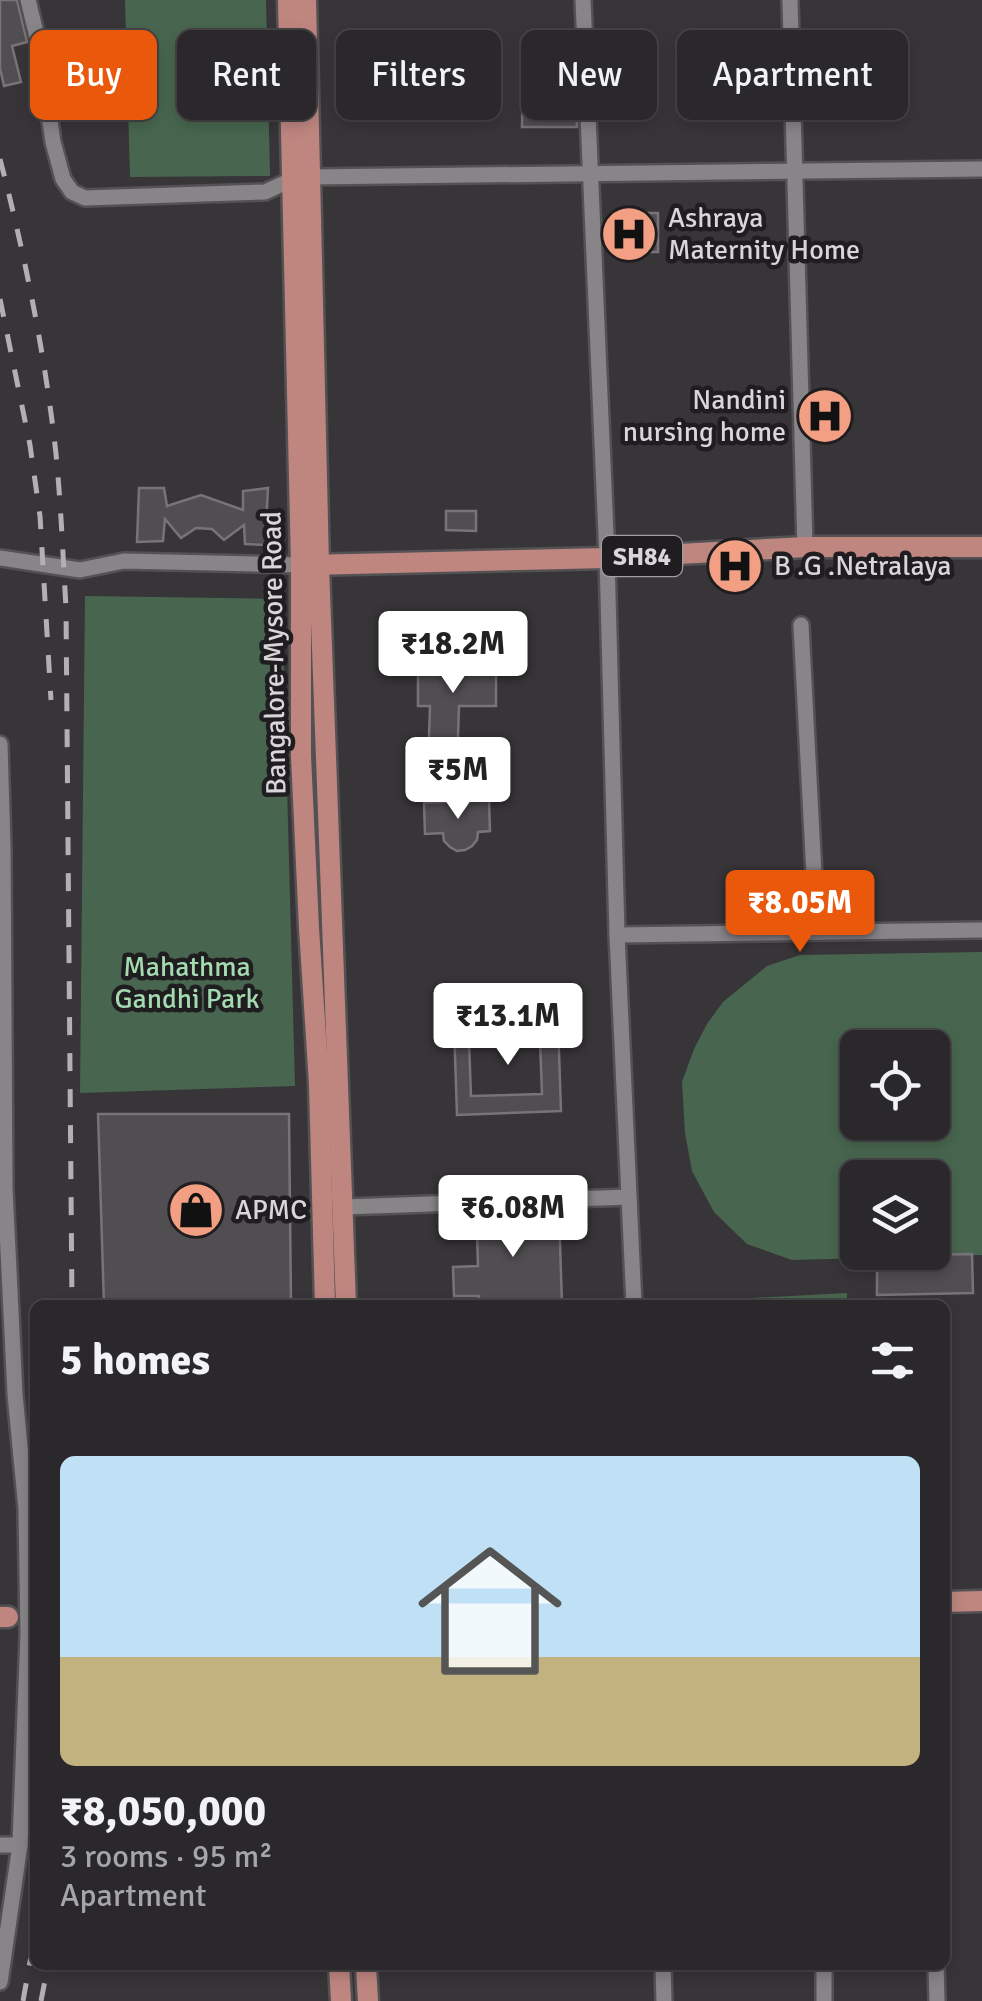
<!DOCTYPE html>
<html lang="en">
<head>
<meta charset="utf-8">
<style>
	:root { --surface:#2a282a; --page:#363436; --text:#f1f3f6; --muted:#a5a6a8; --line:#464447; --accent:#ea580c }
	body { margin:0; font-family:Signika,sans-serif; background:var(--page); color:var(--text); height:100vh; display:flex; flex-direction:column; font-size:38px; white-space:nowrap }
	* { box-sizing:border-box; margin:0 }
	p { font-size:32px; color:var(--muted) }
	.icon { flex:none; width:55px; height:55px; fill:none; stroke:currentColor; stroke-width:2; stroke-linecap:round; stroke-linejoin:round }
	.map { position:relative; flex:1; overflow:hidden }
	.sheet { position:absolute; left:30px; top:1300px; width:920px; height:670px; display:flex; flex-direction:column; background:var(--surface); border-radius:15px; box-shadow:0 5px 15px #0003,0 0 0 2px var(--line) }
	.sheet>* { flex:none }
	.hud { position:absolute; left:30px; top:30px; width:922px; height:90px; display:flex; gap:20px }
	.controls { position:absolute; left:840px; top:1030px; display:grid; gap:20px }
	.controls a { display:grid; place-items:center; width:110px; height:110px; border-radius:15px; background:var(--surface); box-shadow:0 5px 15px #0003,0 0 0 2px var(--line); font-size:50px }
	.price { position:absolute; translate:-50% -85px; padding:0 22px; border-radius:10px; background:#fff; color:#222; font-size:32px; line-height:65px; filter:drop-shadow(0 2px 5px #0008) }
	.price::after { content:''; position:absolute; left:50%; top:60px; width:30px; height:22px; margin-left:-15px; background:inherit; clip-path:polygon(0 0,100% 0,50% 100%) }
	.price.selected { background:var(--accent); color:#fff }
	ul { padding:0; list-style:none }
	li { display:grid; align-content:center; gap:20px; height:530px; padding:0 30px }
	li span { display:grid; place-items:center; height:310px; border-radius:15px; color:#555 }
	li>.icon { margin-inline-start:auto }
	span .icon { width:180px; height:180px; fill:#fffc; stroke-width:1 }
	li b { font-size:42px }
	h2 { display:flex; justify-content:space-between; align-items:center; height:120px; padding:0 30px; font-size:42px }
	.chip { padding:0 35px; border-radius:15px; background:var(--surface); box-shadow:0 5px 15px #0003,0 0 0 2px var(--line); font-size:35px; line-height:90px }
	.chip.selected { background:var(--accent); color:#fff }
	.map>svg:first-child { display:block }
</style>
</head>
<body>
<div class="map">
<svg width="982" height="2001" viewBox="0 0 982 2001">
	<rect width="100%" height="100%" fill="#383538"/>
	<g fill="#48664f" fill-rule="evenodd">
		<path d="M125,0H266L270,176L130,177Z"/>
		<path d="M85,596L282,599L295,1086L80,1093Z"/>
		<path d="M982,952V1255L792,1260L747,1244L714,1212L692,1171L685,1133L682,1082L694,1049L707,1024L723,1002L767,966L800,955ZM858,1048H932V1122H858ZM858,1178H932V1252H858Z"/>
		<path d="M847,1293V1305H751L750,1298Z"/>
	</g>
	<g fill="#514e51" stroke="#777377" stroke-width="2.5" fill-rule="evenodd">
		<path d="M0,0H17L27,42L12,46L21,82L4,86L0,68Z"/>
		<path d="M523,43H574L577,127H522Z"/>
		<rect x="614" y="213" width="44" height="39"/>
		<path d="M139,488H164L167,506L201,495L243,510V491L268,488L265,545L245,544L244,525L224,540L212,529L196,528L181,538L165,519L163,541L137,542Z"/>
		<path d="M446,511H476V531L446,530Z"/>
		<path d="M418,651H496V706H459L457,768L428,767L430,706H418Z"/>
		<path d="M489,800L490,831L478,832L477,840L472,846L465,850L457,851L450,847L444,841L443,833L425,834L424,803Z"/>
		<path d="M558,1022L561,1111L457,1115L454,1026ZM540,1040L542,1094L471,1096L469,1042Z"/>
		<path d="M98,1114H289L291,1305H104Z"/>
		<path d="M559,1211L562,1305H479V1296H454L453,1267L478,1266L477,1234L466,1235L465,1214Z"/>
		<path d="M972,1254L973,1293L877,1295V1256Z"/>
	</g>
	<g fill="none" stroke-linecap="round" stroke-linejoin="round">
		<g stroke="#545154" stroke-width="20">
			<g id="minor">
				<path d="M28,0L39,45L53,142L63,179L72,192L85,198L265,192L291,180L310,177L982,169"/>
				<path d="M583,0L607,558L617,935L634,1305"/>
				<path d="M790,0L805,547"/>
				<path d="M0,558L80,570L124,561L301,565"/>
				<path d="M801,625L817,932"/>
				<path d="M0,744L3,848L5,1189L15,1394L26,1509L28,1634L20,1845L0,1982"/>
				<path d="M617,935L982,930"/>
				<path d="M343,1207L629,1197"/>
				<path d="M0,1845H20"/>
				<path d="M663,1965L664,2001"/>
				<path d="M824,1965V2001"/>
				<path d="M936,1965L937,2001"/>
			</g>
		</g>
		<g stroke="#545154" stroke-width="25">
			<g id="major">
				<path d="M288,0L301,565V756L309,928L319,1084L325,1305"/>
				<path d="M306,0L319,566L346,1305"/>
				<path d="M308,565L607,558L805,547H982"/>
				<path d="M945,1602L982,1601"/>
				<path d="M0,1617H8"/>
				<path d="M339,1965L341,2001"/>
				<path d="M366,1965L368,2001"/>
			</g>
		</g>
		<use href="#minor" stroke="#888588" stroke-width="15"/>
		<use href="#major" stroke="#bf8680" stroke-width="20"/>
		<g stroke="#b2b0b2" stroke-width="5" stroke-dasharray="18 18" stroke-linecap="butt">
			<path d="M0,159C25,256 45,354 56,454C61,505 63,557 66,608L72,1305"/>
			<path d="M0,299L30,445L40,516L51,700"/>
			<path d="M23,2001L35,1934"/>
			<path d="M41,2001L48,1965"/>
		</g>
	</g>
	<defs>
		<g id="hospital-disc" transform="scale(2.875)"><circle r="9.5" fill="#f39f83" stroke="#1f1d1f"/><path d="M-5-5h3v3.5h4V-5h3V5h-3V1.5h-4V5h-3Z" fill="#111"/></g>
		<g id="shop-disc" transform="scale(2.875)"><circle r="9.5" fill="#f39f83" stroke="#1f1d1f"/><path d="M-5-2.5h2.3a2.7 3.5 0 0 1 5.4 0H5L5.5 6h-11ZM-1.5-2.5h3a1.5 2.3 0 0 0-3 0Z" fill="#111"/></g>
	</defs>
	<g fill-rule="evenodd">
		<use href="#hospital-disc" x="629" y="234"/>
		<use href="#hospital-disc" x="825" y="416"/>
		<use href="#hospital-disc" x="735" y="566"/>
		<use href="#shop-disc" x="196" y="1210"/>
	</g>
	<g text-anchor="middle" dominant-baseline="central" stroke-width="9" stroke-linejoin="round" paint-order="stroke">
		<rect fill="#1f1d1f" stroke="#a09ea0" stroke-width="2.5" x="602" y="536" width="80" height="40" rx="8"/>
		<g font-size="25" font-weight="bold" fill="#d8d6d8">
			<text x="642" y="556">SH84</text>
		</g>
		<g font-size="28" fill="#d8d6d8" stroke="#1f1d1f" text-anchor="start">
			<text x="668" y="218">Ashraya<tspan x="668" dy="32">Maternity Home</tspan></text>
			<text x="786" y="400" text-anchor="end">Nandini<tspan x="786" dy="32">nursing home</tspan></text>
			<text x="774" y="566">B .G .Netralaya</text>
			<text x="235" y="1210">APMC</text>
		</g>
		<g font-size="28" fill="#d8d6d8" stroke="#1f1d1f">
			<text transform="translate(274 653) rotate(-91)">Bangalore-Mysore Road</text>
		</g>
		<g font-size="28" fill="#a3dab0" stroke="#1f1d1f">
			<text x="187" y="967">Mahathma<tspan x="187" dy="32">Gandhi Park</tspan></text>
		</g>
	</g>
</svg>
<div class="controls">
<a><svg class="icon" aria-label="locate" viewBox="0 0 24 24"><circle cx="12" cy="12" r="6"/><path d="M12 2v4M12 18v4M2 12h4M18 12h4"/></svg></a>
<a><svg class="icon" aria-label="layers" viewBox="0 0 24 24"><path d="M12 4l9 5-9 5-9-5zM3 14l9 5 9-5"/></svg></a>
</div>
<b class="price" style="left:453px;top:696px">₹18.2M</b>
<b class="price" style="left:458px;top:822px">₹5M</b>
<b class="price selected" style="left:800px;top:955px">₹8.05M</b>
<b class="price" style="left:508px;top:1068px">₹13.1M</b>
<b class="price" style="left:513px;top:1260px">₹6.08M</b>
<div class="hud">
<a class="chip selected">Buy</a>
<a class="chip">Rent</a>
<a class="chip">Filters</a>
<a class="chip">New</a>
<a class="chip">Apartment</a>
</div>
<section class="sheet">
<h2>5 homes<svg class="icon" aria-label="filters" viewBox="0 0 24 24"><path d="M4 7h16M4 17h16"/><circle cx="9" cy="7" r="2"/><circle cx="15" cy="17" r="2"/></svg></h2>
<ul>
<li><span style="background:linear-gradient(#bfe0f5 65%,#c2b280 0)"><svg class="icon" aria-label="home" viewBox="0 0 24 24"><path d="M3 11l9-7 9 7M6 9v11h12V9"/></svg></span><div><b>₹8,050,000</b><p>3 rooms · 95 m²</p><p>Apartment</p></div></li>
</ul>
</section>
</div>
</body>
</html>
